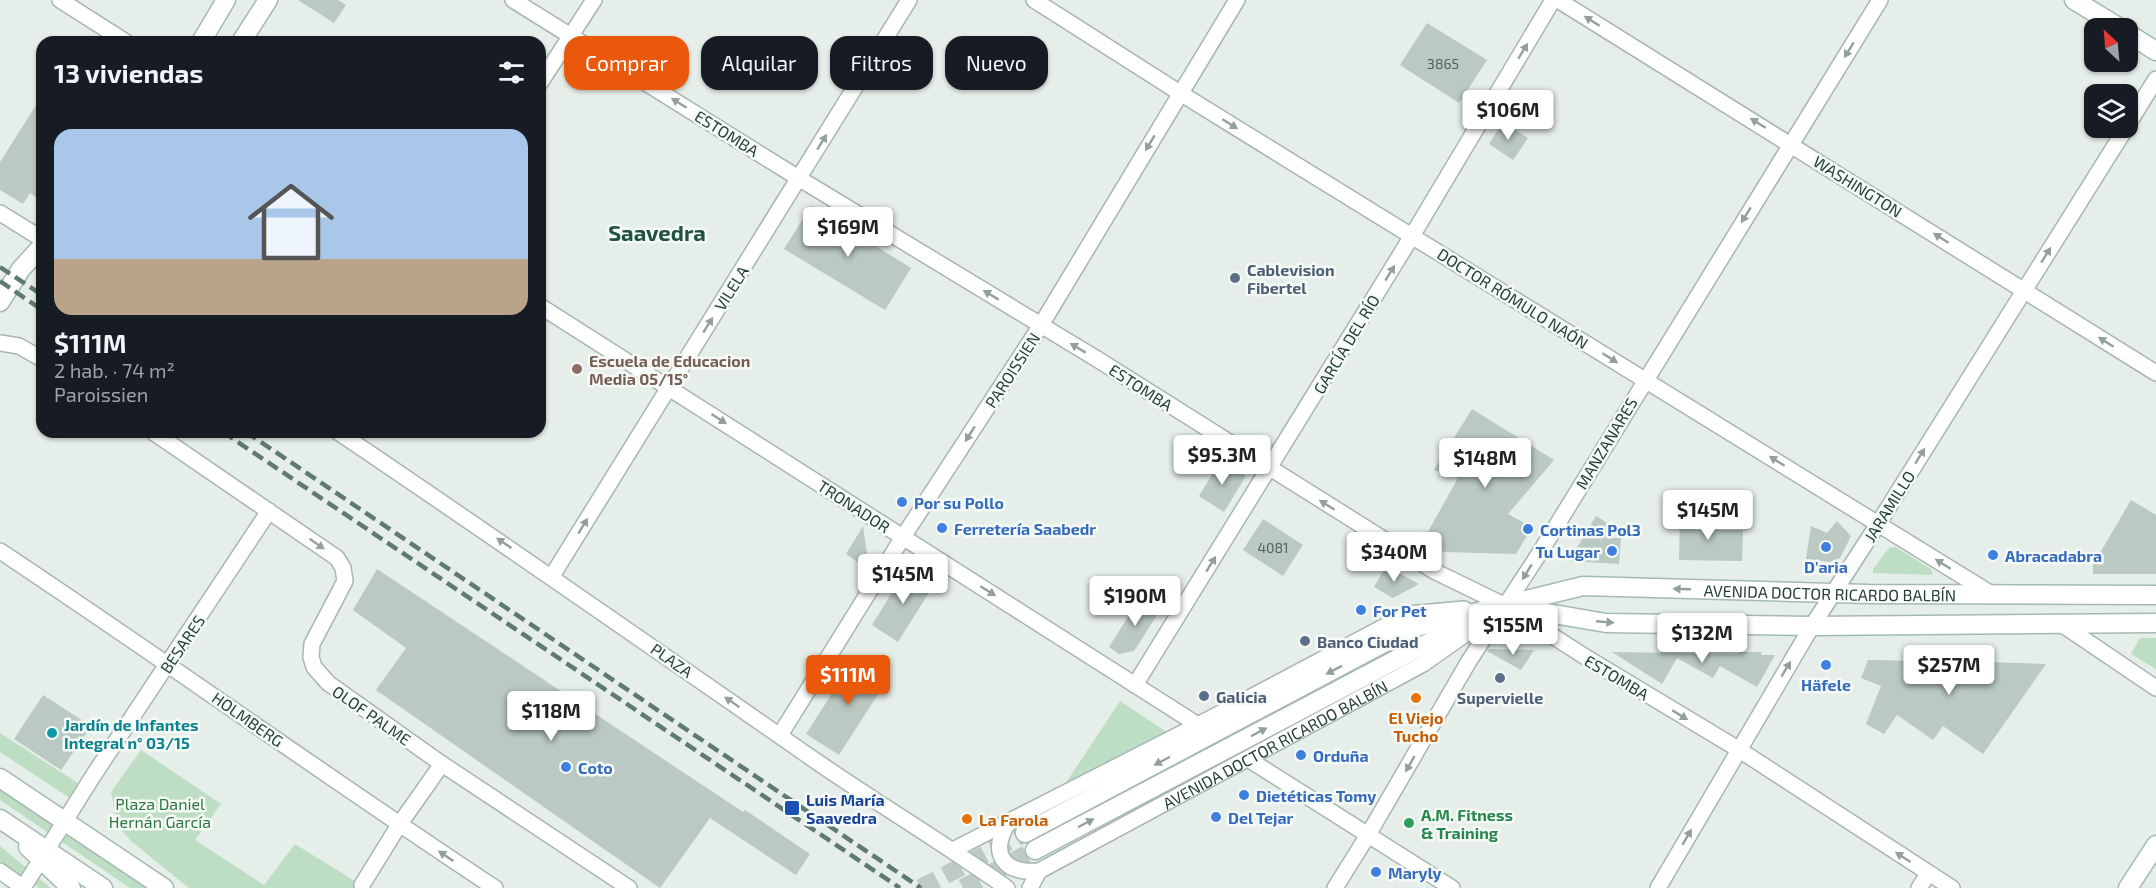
<!DOCTYPE html>
<html lang="es">
<head>
<meta charset="utf-8">
<style>
	:root { --surface:#171b24; --page:#242831; --text:#f1f3f6; --muted:#9ea1a6; --line:#363941; --accent:#ea580c }
	body { margin:0; font-family:"Exo 2",sans-serif; background:var(--page); color:var(--text); height:100vh; display:flex; flex-direction:column; font-size:22px; white-space:nowrap }
	* { box-sizing:border-box; margin:0 }
	p { font-size:20px; color:var(--muted) }
	.icon { flex:none; width:33px; height:33px; fill:none; stroke:currentColor; stroke-width:2; stroke-linecap:round; stroke-linejoin:round }
	.map { position:relative; flex:1; overflow:hidden }
	.side { position:absolute; left:36px; top:36px; width:510px; height:402px; display:flex; flex-direction:column; background:var(--surface); border-radius:18px; box-shadow:0 2px 4px #0004 }
	.side>* { flex:none }
	.banner { position:absolute; left:564px; top:36px; width:570px; height:54px; display:flex; gap:12px }
	.needle { width:39px; rotate:334deg }
	.buttons { position:absolute; left:2084px; top:18px; display:grid; gap:12px }
	.buttons a { display:grid; place-items:center; width:54px; height:54px; border-radius:12px; background:var(--surface); box-shadow:0 2px 4px #0004; font-size:30px }
	.price { position:absolute; translate:-50% -51px; padding:0 14px; border-radius:6px; background:#fff; color:#222; font-size:20px; line-height:39px; filter:drop-shadow(0 2px 3px #0008) }
	.price::after { content:''; position:absolute; left:50%; top:36px; width:18px; height:14px; margin-left:-9px; background:inherit; clip-path:polygon(0 0,100% 0,50% 100%) }
	.price.current { background:var(--accent); color:#fff }
	ul { padding:0; list-style:none }
	li { display:grid; align-content:center; gap:12px; height:318px; padding:0 18px }
	li+li { border-top:2px solid var(--line) }
	li span { display:grid; place-items:center; height:186px; border-radius:18px; color:#555 }
	li>.icon { margin-inline-start:auto }
	span .icon { width:108px; height:108px; fill:#fffc; stroke-width:1 }
	li b { font-size:26px }
	h2 { display:flex; justify-content:space-between; align-items:center; height:72px; padding:0 18px; font-size:26px }
	.tag { padding:0 21px; border-radius:18px; background:var(--surface); box-shadow:0 2px 4px #0004; font-size:21px; line-height:54px }
	.tag.current { background:var(--accent); color:#fff }
	.map>svg:first-child { display:block }
</style>
</head>
<body>
<div class="map">
<svg width="2156" height="888" viewBox="0 0 2156 888">
	<rect width="100%" height="100%" fill="#e5eee9"/>
	<g fill="#bedec3">
		<path d="M1895,547L1931,569L1933,575L1873,573V569L1889,548Z"/>
		<path d="M2140,638H2156V669L2131,654Z"/>
		<path d="M1120,701L1168,733L1060,792Z"/>
		<path d="M0,733L81,785L85,808L0,752Z"/>
		<path d="M141,750L221,804L195,840L264,885L295,844L366,888H189L132,842L123,832L116,819L111,792Z"/>
		<path d="M0,789L148,888H130L0,800Z"/>
		<path d="M0,846L51,888H39L0,861Z"/>
	</g>
	<g fill="#bac9c1">
		<path d="M298,0H338L346,5L334,23Z"/>
		<path d="M1427,23L1487,60L1459,103L1400,65Z"/>
		<path d="M42,96V201L30,193L23,204L0,190V162Z"/>
		<path d="M1503,122L1528,138L1513,160L1489,144Z"/>
		<path d="M811,206L911,268L885,310L784,249Z"/>
		<path d="M1472,409L1554,460L1508,514L1532,527L1516,554L1444,552L1424,539L1458,478L1434,470Z"/>
		<path d="M1221,460L1246,476L1224,512L1199,496Z"/>
		<path d="M2131,500L2156,515V574H2093V565Z"/>
		<path d="M1680,508L1695,509V530H1743L1742,561L1679,560Z"/>
		<path d="M1596,516L1614,527L1610,538H1621L1619,564L1569,561Z"/>
		<path d="M1263,519L1303,545L1283,576L1243,550Z"/>
		<path d="M1837,521L1851,536L1840,558L1829,562L1806,559L1811,526L1827,533Z"/>
		<path d="M863,526L867,554L860,564L846,554Z"/>
		<path d="M1386,566L1419,584L1393,598L1374,587Z"/>
		<path d="M377,569L743,812L745,810L810,854L796,875L710,818L660,888L376,690L406,648L353,610Z"/>
		<path d="M915,571L935,583L898,642L872,625L904,573Z"/>
		<path d="M1141,596L1161,609L1134,651L1119,654L1109,647Z"/>
		<path d="M1489,649L1534,650L1521,670L1487,651Z"/>
		<path d="M1612,652L1739,654V652H1761V655H1775L1757,687L1720,666L1713,678L1677,658L1662,684Z"/>
		<path d="M856,656L889,677L839,755L806,734Z"/>
		<path d="M1868,660L1987,662L2046,664L1983,754L1943,726L1933,740L1897,715L1884,734L1866,724L1881,686L1861,678Z"/>
		<path d="M43,695L91,726L61,770L14,739Z"/>
	</g>
	<g fill="none" stroke-linecap="round" stroke-linejoin="round">
		<g stroke="#becbc5" stroke-width="18" stroke-dasharray="18 9" stroke-linecap="butt">
			<path d="M921,888L1025,833"/>
			<path d="M963,888L1035,850"/>
		</g>
		<g stroke="#a7b6af" stroke-width="18">
			<g id="street">
				<path d="M60,0L126,42"/>
				<path d="M513,0L800,179L1097,359L1434,571L1506,606L1587,658L1738,749L1952,888"/>
				<path d="M1034,0L1180,93L1993,595"/>
				<path d="M1558,0L2156,373"/>
				<path d="M540,83L594,0"/>
				<path d="M2127,126L2156,79"/>
				<path d="M0,213L42,239"/>
				<path d="M540,306L1198,725"/>
				<path d="M0,343L19,346L42,359"/>
				<path d="M153,432L337,558L343,568L345,581L312,644L311,657L314,667L328,683L442,764L629,888"/>
				<path d="M338,432C497,539 653,648 810,757C875,802 942,842 1007,888"/>
				<path d="M0,551C166,661 328,778 495,888"/>
				<path d="M552,576L909,0"/>
				<path d="M2060,623L2156,688"/>
				<path d="M1135,685L1412,236L1553,0"/>
				<path d="M780,735L903,537L1041,325L1237,0"/>
				<path d="M1248,759L1452,888"/>
				<path id="s1" d="M1008,823C989,854 1004,874 1039,871L1423,664L1498,611"/>
				<path d="M953,850L1198,725L1408,614L1464,609"/>
				<path d="M0,871L24,888"/>
				<path d="M362,885L399,825L442,764"/>
				<path d="M23,888L93,776L269,511"/>
				<path d="M1030,888L1039,871"/>
				<path d="M1335,888L1368,835L1469,661L1539,554L1880,0"/>
				<path d="M1658,888L1812,626L1878,524L2126,128"/>
				<path d="M1919,888L1928,874"/>
			</g>
		</g>
		<g stroke="#a3baaf" stroke-width="21">
			<g id="secondary">
				<path d="M2074,0L2120,28"/>
				<path d="M2127,33L2156,51"/>
				<path d="M201,42L226,0"/>
				<path d="M241,42L268,0"/>
				<path d="M0,302L21,269L42,246"/>
				<path d="M1513,607L1606,623L1812,626L2156,623"/>
				<path d="M0,778L164,888"/>
				<path d="M0,819L103,888"/>
				<path id="s2" d="M1025,833L1412,628L1583,586L1868,594L2156,595"/>
				<path d="M28,847L71,888"/>
				<path d="M1035,850L1418,648L1471,622"/>
				<path d="M2128,888L2156,845"/>
			</g>
		</g>
		<use href="#street" stroke="#fff" stroke-width="15"/>
		<use href="#secondary" stroke="#fff" stroke-width="18"/>
		<g stroke="#5f7b70" stroke-width="4.5" stroke-dasharray="12 6" stroke-linecap="butt">
			<path d="M0,267L42,295"/>
			<path d="M0,281L42,310"/>
			<path d="M223,432L900,888"/>
			<path d="M246,432L921,888"/>
		</g>
	</g>
	<defs><path id="oneway-solid" d="M-6-.8H1V-3.2L6.5 0L1 3.2V.8H-6Z" transform="scale(1.5)"/></defs>
	<g fill="#92a09a">
		<use href="#oneway-solid" transform="translate(1592 21) rotate(-148)"/>
		<use href="#oneway-solid" transform="translate(1849 50) rotate(122)"/>
		<use href="#oneway-solid" transform="translate(1523 51) rotate(-59)"/>
		<use href="#oneway-solid" transform="translate(679 103) rotate(-148)"/>
		<use href="#oneway-solid" transform="translate(1758 123) rotate(-148)"/>
		<use href="#oneway-solid" transform="translate(1230 124) rotate(32)"/>
		<use href="#oneway-solid" transform="translate(822 142) rotate(-58)"/>
		<use href="#oneway-solid" transform="translate(1150 143) rotate(121)"/>
		<use href="#oneway-solid" transform="translate(1746 215) rotate(122)"/>
		<use href="#oneway-solid" transform="translate(1941 238) rotate(-148)"/>
		<use href="#oneway-solid" transform="translate(2046 255) rotate(-58)"/>
		<use href="#oneway-solid" transform="translate(1390 273) rotate(-59)"/>
		<use href="#oneway-solid" transform="translate(991 295) rotate(-149)"/>
		<use href="#oneway-solid" transform="translate(708 325) rotate(-58)"/>
		<use href="#oneway-solid" transform="translate(2106 342) rotate(-148)"/>
		<use href="#oneway-solid" transform="translate(1078 348) rotate(-149)"/>
		<use href="#oneway-solid" transform="translate(1610 358) rotate(32)"/>
		<use href="#oneway-solid" transform="translate(719 419) rotate(33)"/>
		<use href="#oneway-solid" transform="translate(970 434) rotate(123)"/>
		<use href="#oneway-solid" transform="translate(1920 456) rotate(-58)"/>
		<use href="#oneway-solid" transform="translate(1777 461) rotate(-148)"/>
		<use href="#oneway-solid" transform="translate(1327 505) rotate(-148)"/>
		<use href="#oneway-solid" transform="translate(583 526) rotate(-58)"/>
		<use href="#oneway-solid" transform="translate(504 543) rotate(-146)"/>
		<use href="#oneway-solid" transform="translate(317 544) rotate(35)"/>
		<use href="#oneway-solid" transform="translate(1211 564) rotate(-58)"/>
		<use href="#oneway-solid" transform="translate(1943 564) rotate(-148)"/>
		<use href="#oneway-solid" transform="translate(1527 572) rotate(122)"/>
		<use href="#oneway-solid" transform="translate(1682 589) rotate(-178)"/>
		<use href="#oneway-solid" transform="translate(988 591) rotate(32)"/>
		<use href="#oneway-solid" transform="translate(1605 622) rotate(5)"/>
		<use href="#oneway-solid" transform="translate(1786 669) rotate(-59)"/>
		<use href="#oneway-solid" transform="translate(1334 670) rotate(152)"/>
		<use href="#oneway-solid" transform="translate(732 702) rotate(-145)"/>
		<use href="#oneway-solid" transform="translate(1680 715) rotate(31)"/>
		<use href="#oneway-solid" transform="translate(1259 732) rotate(-28)"/>
		<use href="#oneway-solid" transform="translate(1162 761) rotate(152)"/>
		<use href="#oneway-solid" transform="translate(1410 764) rotate(120)"/>
		<use href="#oneway-solid" transform="translate(1086 823) rotate(-28)"/>
		<use href="#oneway-solid" transform="translate(1687 837) rotate(-60)"/>
		<use href="#oneway-solid" transform="translate(446 856) rotate(-146)"/>
		<use href="#oneway-solid" transform="translate(1903 857) rotate(-147)"/>
	</g>
	<g fill="#5c6f8a" stroke="#f5faf7" stroke-width="2">
		<circle cx="1235" cy="278" r="6"/>
		<circle cx="1305" cy="641" r="6"/>
		<circle cx="1500" cy="678" r="6"/>
		<circle cx="1204" cy="696" r="6"/>
	</g>
	<circle fill="#8d6e63" stroke="#f5faf7" stroke-width="2" cx="577" cy="369" r="6"/>
	<g fill="#3f7fe0" stroke="#f5faf7" stroke-width="2">
		<circle cx="902" cy="502" r="6"/>
		<circle cx="942" cy="528" r="6"/>
		<circle cx="1528" cy="529" r="6"/>
		<circle cx="1826" cy="547" r="6"/>
		<circle cx="1612" cy="551" r="6"/>
		<circle cx="1993" cy="555" r="6"/>
		<circle cx="1361" cy="610" r="6"/>
		<circle cx="1826" cy="665" r="6"/>
		<circle cx="1301" cy="755" r="6"/>
		<circle cx="566" cy="767" r="6"/>
		<circle cx="1244" cy="795" r="6"/>
		<circle cx="1216" cy="817" r="6"/>
		<circle cx="1376" cy="872" r="6"/>
	</g>
	<g fill="#e8710a" stroke="#f5faf7" stroke-width="2">
		<circle cx="1416" cy="698" r="6"/>
		<circle cx="967" cy="819" r="6"/>
	</g>
	<circle fill="#0f9aa8" stroke="#f5faf7" stroke-width="2" cx="52" cy="733" r="6"/>
	<rect fill="#1a4fb4" stroke="#f5faf7" stroke-width="2" x="784" y="800" width="16" height="16" rx="3"/>
	<circle fill="#2e9e5b" stroke="#f5faf7" stroke-width="2" cx="1409" cy="823" r="6"/>
	<g text-anchor="middle" dominant-baseline="central" stroke-width="5" stroke-linejoin="round" paint-order="stroke">
		<g font-size="14" fill="#4a6258">
			<text x="1443" y="63">3865</text>
			<text x="1273" y="547">4081</text>
		</g>
		<g font-size="16" fill="#244035" stroke="#f5faf7">
			<text transform="translate(727 133) rotate(32)">ESTOMBA</text>
			<text transform="translate(1858 186) rotate(32)">WASHINGTON</text>
			<text transform="translate(731 288) rotate(-58)">VILELA</text>
			<text transform="translate(1513 298) rotate(32)">DOCTOR RÓMULO NAÓN</text>
			<text transform="translate(1346 344) rotate(-59)">GARCÍA DEL RÍO</text>
			<text transform="translate(1012 370) rotate(-57)">PAROISSIEN</text>
			<text transform="translate(1141 387) rotate(33)">ESTOMBA</text>
			<text transform="translate(1606 443) rotate(-59)">MANZANARES</text>
			<text transform="translate(854 506) rotate(33)">TRONADOR</text>
			<text transform="translate(1889 506) rotate(-58)">JARAMILLO</text>
			<text stroke="none"><textPath href="#s2" startOffset="861">AVENIDA DOCTOR RICARDO BALBÍN</textPath></text>
			<text transform="translate(182 644) rotate(-56)">BESARES</text>
			<text transform="translate(672 660) rotate(35)">PLAZA</text>
			<text transform="translate(1617 677) rotate(31)">ESTOMBA</text>
			<text transform="translate(372 715) rotate(35)">OLOF PALME</text>
			<text transform="translate(248 719) rotate(35)">HOLMBERG</text>
			<text stroke="none"><textPath href="#s1" startOffset="346">AVENIDA DOCTOR RICARDO BALBÍN</textPath></text>
		</g>
		<g font-size="16" font-weight="bold" fill="#4e5e75" stroke="#f5faf7" text-anchor="start">
			<text x="1247" y="269">Cablevision<tspan x="1247" dy="18">Fibertel</tspan></text>
			<text x="1317" y="641">Banco Ciudad</text>
			<text x="1216" y="696">Galicia</text>
			<text x="1500" y="697" text-anchor="middle">Supervielle</text>
		</g>
		<g font-size="16" font-weight="bold" fill="#785e54" stroke="#f5faf7" text-anchor="start">
			<text x="589" y="360">Escuela de Educacion<tspan x="589" dy="18">Media 05/15°</tspan></text>
		</g>
		<g font-size="16" font-weight="bold" fill="#366cbe" stroke="#f5faf7" text-anchor="start">
			<text x="914" y="502">Por su Pollo</text>
			<text x="954" y="528">Ferretería Saabedr</text>
			<text x="1540" y="529">Cortinas Pol3</text>
			<text x="1600" y="551" text-anchor="end">Tu Lugar</text>
			<text x="2005" y="555">Abracadabra</text>
			<text x="1826" y="566" text-anchor="middle">D'aria</text>
			<text x="1373" y="610">For Pet</text>
			<text x="1826" y="684" text-anchor="middle">Häfele</text>
			<text x="1313" y="755">Orduña</text>
			<text x="578" y="767">Coto</text>
			<text x="1256" y="795">Dietéticas Tomy</text>
			<text x="1228" y="817">Del Tejar</text>
			<text x="1388" y="872">Maryly</text>
		</g>
		<g font-size="16" font-weight="bold" fill="#c56008" stroke="#f5faf7">
			<text x="1416" y="717">El Viejo<tspan x="1416" dy="18">Tucho</tspan></text>
			<text x="979" y="819" text-anchor="start">La Farola</text>
		</g>
		<g font-size="16" font-weight="bold" fill="#0d838f" stroke="#f5faf7" text-anchor="start">
			<text x="64" y="724">Jardín de Infantes<tspan x="64" dy="18">Integral n° 03/15</tspan></text>
		</g>
		<g font-size="16" font-weight="bold" fill="#164399" stroke="#f5faf7" text-anchor="start">
			<text x="806" y="799">Luis María<tspan x="806" dy="18">Saavedra</tspan></text>
		</g>
		<g font-size="16" fill="#2e7742" stroke="#f5faf7">
			<text x="160" y="803">Plaza Daniel<tspan x="160" dy="18">Hernán García</tspan></text>
		</g>
		<g font-size="16" font-weight="bold" fill="#27864d" stroke="#f5faf7" text-anchor="start">
			<text x="1421" y="814">A.M. Fitness<tspan x="1421" dy="18">&amp; Training</tspan></text>
		</g>
		<g font-size="22" font-weight="bold" fill="#205240" stroke="#f5faf7">
			<text x="657" y="232">Saavedra</text>
		</g>
	</g>
</svg>
<div class="buttons">
<a><svg class="needle" viewBox="-14 -14 28 28"><path d="M0-13l5 13h-10z" fill="#e53935"/><path d="M0 13l5-13h-10z" fill="#9ea1a6"/></svg></a>
<a><svg class="icon" aria-label="layers" viewBox="0 0 24 24"><path d="M12 4l9 5-9 5-9-5zM3 14l9 5 9-5"/></svg></a>
</div>
<b class="price" style="left:1508px;top:141px">$106M</b>
<b class="price" style="left:848px;top:258px">$169M</b>
<b class="price" style="left:1222px;top:486px">$95.3M</b>
<b class="price" style="left:1485px;top:489px">$148M</b>
<b class="price" style="left:1708px;top:541px">$145M</b>
<b class="price" style="left:1394px;top:583px">$340M</b>
<b class="price" style="left:903px;top:605px">$145M</b>
<b class="price" style="left:1135px;top:627px">$190M</b>
<b class="price" style="left:1513px;top:656px">$155M</b>
<b class="price" style="left:1702px;top:664px">$132M</b>
<b class="price" style="left:1949px;top:696px">$257M</b>
<b class="price current" style="left:848px;top:706px">$111M</b>
<b class="price" style="left:551px;top:742px">$118M</b>
<div class="banner">
<a class="tag current">Comprar</a>
<a class="tag">Alquilar</a>
<a class="tag">Filtros</a>
<a class="tag">Nuevo</a>
</div>
<section class="side">
<h2>13 viviendas<svg class="icon" aria-label="filters" viewBox="0 0 24 24"><path d="M4 7h16M4 17h16"/><circle cx="9" cy="7" r="2"/><circle cx="15" cy="17" r="2"/></svg></h2>
<ul>
<li><span style="background:linear-gradient(#a9c7e8 70%,#b9a48a 0)"><svg class="icon" aria-label="home" viewBox="0 0 24 24"><path d="M3 11l9-7 9 7M6 9v11h12V9"/></svg></span><div><b>$111M</b><p>2 hab. · 74 m²</p><p>Paroissien</p></div></li>
</ul>
</section>
</div>
</body>
</html>
